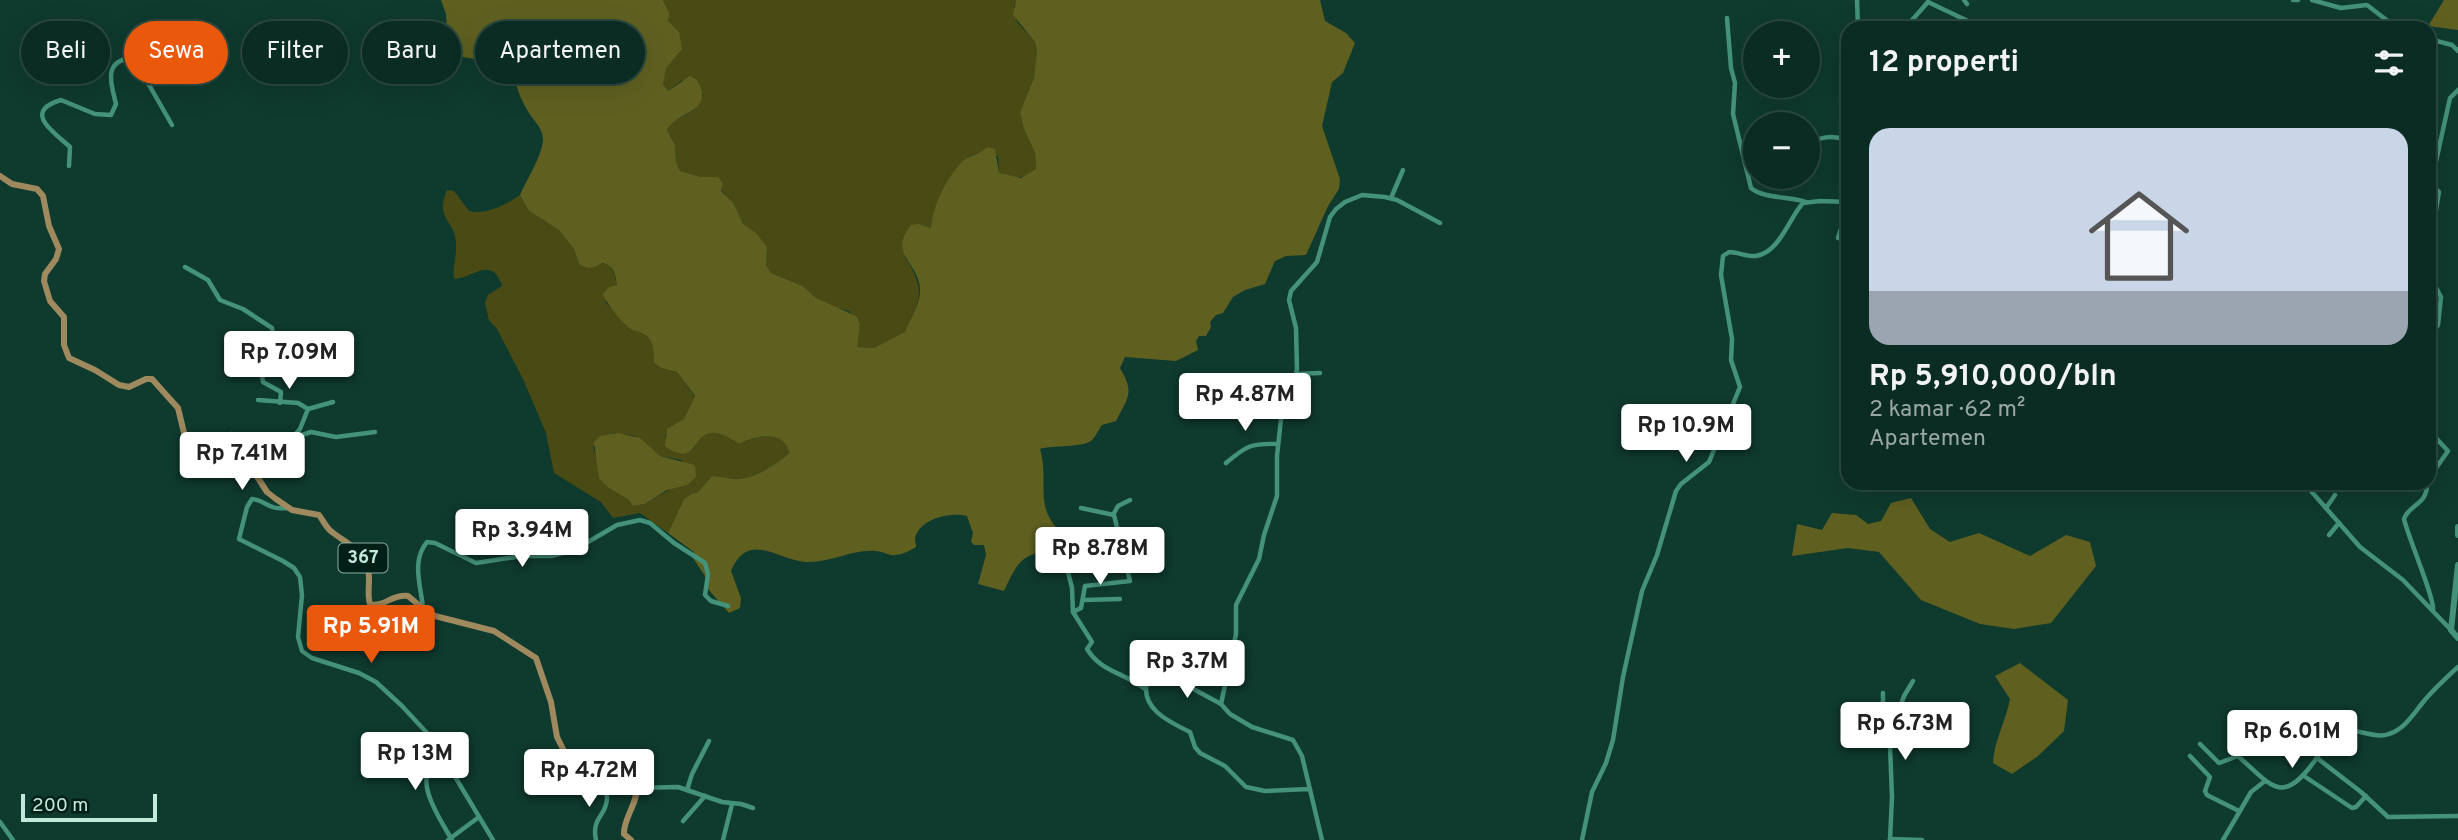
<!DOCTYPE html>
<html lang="id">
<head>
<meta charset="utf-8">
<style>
	:root { --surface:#0b2c22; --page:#14342a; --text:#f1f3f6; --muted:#9aa7a5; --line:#2b4840; --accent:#ea580c }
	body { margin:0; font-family:Overpass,sans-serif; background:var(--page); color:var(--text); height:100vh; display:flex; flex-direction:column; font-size:26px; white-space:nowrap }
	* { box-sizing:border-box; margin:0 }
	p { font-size:23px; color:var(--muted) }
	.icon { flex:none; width:38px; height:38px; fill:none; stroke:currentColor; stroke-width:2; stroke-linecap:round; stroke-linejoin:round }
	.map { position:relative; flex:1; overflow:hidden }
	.panel { position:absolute; left:1841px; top:21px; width:595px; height:469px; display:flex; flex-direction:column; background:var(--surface); border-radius:21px; box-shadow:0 7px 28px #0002,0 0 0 2px var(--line) }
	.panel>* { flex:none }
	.banner { position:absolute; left:21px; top:21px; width:665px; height:63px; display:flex; gap:14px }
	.controls { position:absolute; left:1743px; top:21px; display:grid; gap:14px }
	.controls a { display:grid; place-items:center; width:77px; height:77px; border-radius:50%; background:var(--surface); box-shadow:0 7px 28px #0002,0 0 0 2px var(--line); font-size:35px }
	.scale { position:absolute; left:21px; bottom:18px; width:136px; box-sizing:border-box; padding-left:7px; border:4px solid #c3e9db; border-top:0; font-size:19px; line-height:24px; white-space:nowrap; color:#c3e9db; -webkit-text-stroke:5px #002017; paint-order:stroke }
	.price { position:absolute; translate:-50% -60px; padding:0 16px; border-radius:7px; background:#fff; color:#222; font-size:23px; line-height:46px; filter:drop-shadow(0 2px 4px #0008) }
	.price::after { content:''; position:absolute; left:50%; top:42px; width:21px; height:16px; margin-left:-10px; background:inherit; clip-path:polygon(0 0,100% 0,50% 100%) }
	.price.on { background:var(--accent); color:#fff }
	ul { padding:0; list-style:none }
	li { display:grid; align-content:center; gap:14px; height:371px; padding:0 28px }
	li span { display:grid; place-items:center; height:217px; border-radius:21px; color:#555 }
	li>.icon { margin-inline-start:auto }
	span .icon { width:126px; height:126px; fill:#fffc; stroke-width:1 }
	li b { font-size:30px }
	h2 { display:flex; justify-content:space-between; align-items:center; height:84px; padding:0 28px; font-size:30px }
	.pill { padding:0 24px; border-radius:32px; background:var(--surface); box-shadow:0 7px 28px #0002,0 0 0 2px var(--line); font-size:24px; line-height:63px }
	.pill.on { background:var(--accent); color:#fff }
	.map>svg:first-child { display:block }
</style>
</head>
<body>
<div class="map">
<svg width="2458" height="840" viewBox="0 0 2458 840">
	<rect width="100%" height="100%" fill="#0f3a2e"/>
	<g fill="#4a4b14" fill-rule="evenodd">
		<path d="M663,0H1016L1014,6L1017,22L1035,42L1037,51L1034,78L1020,112L1024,129L1035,153L1036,169C1024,180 1014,179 999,173L998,156C993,155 986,153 981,153C955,155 933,205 931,228L919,224L905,257C926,291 921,297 905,333L874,348L856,347L860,324L849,311L833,307L816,298L803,286L771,273L766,265L767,247L743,224L733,202L721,190L723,183L718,177H701L680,171L676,162L675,145L667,130L671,123L694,110L703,96L697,80L681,81L668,91L663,84C666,64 674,18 663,0Z"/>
		<path d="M447,190L454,191L469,211C487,215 505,205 520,195L529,211L559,230L574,249L579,264C603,263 612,258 617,285L605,302L630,328L644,333L650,339L654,346V363L661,368L677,372L695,397L684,419L667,430L665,437L693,449C708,425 717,429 739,444C754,436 785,429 789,453C777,464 757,477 740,479C731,480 722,476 712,476L698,492L691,494L684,499L668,533L640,513L613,518L601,502L554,473L546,433L523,379L497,329L489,320L485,303L488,295L502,286C492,255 474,278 454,279C452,267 457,257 456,244C456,220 434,220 447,190ZM614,433L635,436L660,456L682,460L672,488L645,504L633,506L628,499L606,485L593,447Z"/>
	</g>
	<g fill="#5f6020">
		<path d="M441,0H663L669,13L668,21L679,32L682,49L666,68L663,84L668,91L690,76L697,80C716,113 678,110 667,130L675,145L676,162L680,171L701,177H718L723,183L721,191L733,202L743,224L756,233L767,247L766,265L771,273L803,286L816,298L856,316L860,324L857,347L874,348L905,332C910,320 920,304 920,291C921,264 887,255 911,225L919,224L931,228C933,205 946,178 963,161C970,155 980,155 987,147L995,149L999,173L1021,178L1036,169L1035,153L1024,129L1020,112L1034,78L1037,51L1035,42L1013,15L1016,0H1320L1325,21L1346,33L1355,43L1343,73L1332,82L1322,126L1340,179L1339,189L1328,206L1306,255L1286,256L1275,261L1265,284L1245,290L1233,297L1223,313L1216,315L1210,322L1211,327L1206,336H1199L1196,341L1198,350L1176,361L1125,357L1120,368C1135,393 1128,397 1116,421L1102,425C1099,429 1096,436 1092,440C1084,448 1052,445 1040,449C1050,483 1032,507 1063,534L1062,544L1050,558L1039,553C1018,556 1013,573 1004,591L978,584L986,555L984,545H974L971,542L973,533L967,516C951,512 923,518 916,535C914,538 916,543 916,547C909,551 904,554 896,555C888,556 883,551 875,551C853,549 830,563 806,562C778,560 748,530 731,571L741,598L740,608L729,613L708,589L705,576L693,558L694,552L668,533L684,499L691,494L698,492L712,476C721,476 731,480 740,479C757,477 777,464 789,453C785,429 754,436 739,444C686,407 706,476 665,446L667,429L684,419L695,396L677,372L661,368L654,363C654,351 654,338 642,333C639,331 634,331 631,329C623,324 605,302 603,294L609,287L617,285C615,273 614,266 602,263C593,269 588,269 579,264L574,249L559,230L529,211L520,195C527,179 542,156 543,140C543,132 539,126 534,120C520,101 517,88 510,65L457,56L448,50L446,14Z"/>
		<path d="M2444,0H2458V30L2428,26Z"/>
		<path d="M618,433L640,438L660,456L695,465L696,477L687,485L667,490L645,504L633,506L628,499L609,488L599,478L594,442L600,436Z"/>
		<path d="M1911,498L1930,529L1950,542L1979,533L2030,556L2066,535L2090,542L2096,566L2051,623L2014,629L1980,624L1921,600L1879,552L1848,548L1792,556L1797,524L1822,530L1832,513L1856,515L1868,524L1881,521L1891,503Z"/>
		<path d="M2020,663L2068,700L2064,731L2038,756L2012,774L1993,763C1994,741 2006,721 2010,699L1995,676Z"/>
	</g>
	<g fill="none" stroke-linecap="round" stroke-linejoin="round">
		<g stroke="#44927a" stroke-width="4.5">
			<path d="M1857,0L1858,28"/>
			<path d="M1964,0L1967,4"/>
			<path d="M2293,0H2298"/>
			<path d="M2312,0L2341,8L2367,5L2397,28"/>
			<path d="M1928,2L1972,23"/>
			<path d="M1727,18L1731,68L1735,83L1733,114L1751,188C1764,199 1789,196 1806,202"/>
			<path d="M1905,28L1928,2"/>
			<path d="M2429,39L2452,45L2458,51"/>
			<path d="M1808,143C1820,138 1832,134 1845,140L1848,147"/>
			<path d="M69,166L70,147C55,133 21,112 61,100L95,114L111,115L116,104C111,84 103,62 130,58L136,62L172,125"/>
			<path d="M1391,198L1403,170"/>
			<path d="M1842,225L1848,230"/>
			<path d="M1838,238L1848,207"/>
			<path d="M2429,253L2439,192L2431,184L2450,98L2458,90"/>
			<path d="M185,267L208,280L220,300L243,309L272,328C276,344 259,362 263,382L281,392L280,403"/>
			<path d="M2429,274L2441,297L2438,325L2429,338"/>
			<path d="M1296,374L1320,373"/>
			<path d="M258,400L298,403L308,409"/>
			<path d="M2429,423L2435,437L2448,451L2429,478"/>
			<path d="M296,437L311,432L336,437L375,432"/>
			<path d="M229,450L227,441L231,434L263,441L292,438L300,429L308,409L333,402"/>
			<path d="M1226,463C1246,446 1251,443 1278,444"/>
			<path d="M2304,483L2360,547L2403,580L2451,630"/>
			<path d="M2427,483C2428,505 2409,504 2404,519C2408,537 2435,599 2433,610"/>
			<path d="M288,508C266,510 268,501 252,499L247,507L239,539L283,561L294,568L300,577L302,595L298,637L302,651L312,658L359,673L376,682L402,706L428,734L439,750L493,840"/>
			<path d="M2326,508L2335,495"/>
			<path d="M1113,515L1118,506L1130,500"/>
			<path d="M1040,534L1066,564L1072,588L1073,612L1092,642L1087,649C1102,673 1124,672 1145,689"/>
			<path d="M2329,535L2339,523"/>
			<path d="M1083,600L1120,599"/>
			<path d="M423,608C421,586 411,561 427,542L435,543L476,563L522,556H552L576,549L617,525L640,520L650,523L674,543L705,563L708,574L705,595L711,601L728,606"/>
			<path d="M1073,612L1081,608L1085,586L1130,581L1114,515L1081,508"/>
			<path d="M1883,693V711L1895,717"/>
			<path d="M1221,704L1236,634V605L1259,559L1264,535L1277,496V456L1281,419L1293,387L1297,369L1296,328L1289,300L1291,291L1317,262L1330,217L1336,209L1345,202L1362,195L1385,197L1397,200L1440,223"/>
			<path d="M2200,744L2219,763L2238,756C2272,786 2282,807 2316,759C2323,750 2327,741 2337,735C2354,724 2372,740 2389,734C2405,729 2414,713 2424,701C2434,689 2446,678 2458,667"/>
			<path d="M2190,756L2210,777L2205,791L2207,795L2239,811"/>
			<path d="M2317,758L2361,792L2388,817L2458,816"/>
			<path d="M447,765L429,772C418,787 444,826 452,840"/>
			<path d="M2304,776L2352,808L2356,807L2366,796"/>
			<path d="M638,788L678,787L722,802L741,804L753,808"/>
			<path d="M1309,789L1265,791L1246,787L1225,766L1200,753L1195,747L1190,732C1167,721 1138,707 1148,678L1159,677L1186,685L1221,704L1230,714L1252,727L1293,740L1302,756L1322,840"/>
			<path d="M687,790L692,774L709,741"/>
			<path d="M683,821L705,796"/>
			<path d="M0,822L13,840"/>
			<path d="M1890,839L1922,840"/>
			<path d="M448,840L479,817"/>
			<path d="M596,840C591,817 607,816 607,798C607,788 601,779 598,770"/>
			<path d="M723,840L732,804"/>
			<path d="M1582,840L1592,792L1606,763L1613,740L1623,677L1642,591L1657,555L1676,491L1681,484L1709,462L1740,387L1731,360L1732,339L1721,275L1723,256L1729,252C1738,252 1747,257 1756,256C1780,252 1789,218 1803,203L1820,201L1848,202"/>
			<path d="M1890,840L1892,797L1890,746L1892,730L1904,696L1913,681"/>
			<path d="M2223,840L2251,792L2265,781"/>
		</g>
		<g stroke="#44927a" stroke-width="6">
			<path d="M2458,527V535"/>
			<path d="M2458,565L2451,630L2458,638"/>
		</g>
		<path stroke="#9f895e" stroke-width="6" d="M0,176L12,184L37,189L43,196L49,226L59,249L56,259L45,274L44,281L50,301L64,317V345L69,358L95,370L119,385L129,387L146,379H152L178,408L185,437L192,448L201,451L224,449L234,451L247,461L267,492L276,499L292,510L319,515C323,520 326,528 332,532C346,543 360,548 367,566C372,579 366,592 370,604C383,608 392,594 408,596L426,611L435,616L494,631L536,658L551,702L557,737L566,755L598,770L628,775L637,786C638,803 623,819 624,834L631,840"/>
	</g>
	<g text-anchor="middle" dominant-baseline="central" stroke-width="5" stroke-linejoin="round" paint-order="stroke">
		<rect fill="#002017" stroke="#88ada0" stroke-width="2" x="338.5" y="543.5" width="49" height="29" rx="5"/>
		<g font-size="18" font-weight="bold" fill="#c3e9db">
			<text x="363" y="558">367</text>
		</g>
	</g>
</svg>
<div class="controls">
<a>+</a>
<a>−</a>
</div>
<div class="scale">200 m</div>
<b class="price" style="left:289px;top:391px">Rp 7.09M</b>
<b class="price" style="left:1245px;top:433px">Rp 4.87M</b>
<b class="price" style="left:1686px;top:464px">Rp 10.9M</b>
<b class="price" style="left:242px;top:492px">Rp 7.41M</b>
<b class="price" style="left:522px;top:569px">Rp 3.94M</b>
<b class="price" style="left:1100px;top:587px">Rp 8.78M</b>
<b class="price on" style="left:371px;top:665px">Rp 5.91M</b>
<b class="price" style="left:1187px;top:700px">Rp 3.7M</b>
<b class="price" style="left:1905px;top:762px">Rp 6.73M</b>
<b class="price" style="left:2292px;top:770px">Rp 6.01M</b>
<b class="price" style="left:415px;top:792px">Rp 13M</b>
<b class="price" style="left:589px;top:809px">Rp 4.72M</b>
<div class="banner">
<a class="pill">Beli</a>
<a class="pill on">Sewa</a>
<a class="pill">Filter</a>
<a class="pill">Baru</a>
<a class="pill">Apartemen</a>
</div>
<section class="panel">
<h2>12 properti<svg class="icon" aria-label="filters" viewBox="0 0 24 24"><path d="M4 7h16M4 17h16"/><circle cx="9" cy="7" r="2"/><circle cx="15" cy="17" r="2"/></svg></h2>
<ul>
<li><span style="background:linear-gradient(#c9d6e8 75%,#9aa5b1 0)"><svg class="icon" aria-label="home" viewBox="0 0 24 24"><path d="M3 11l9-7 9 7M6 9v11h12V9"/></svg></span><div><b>Rp 5,910,000/bln</b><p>2 kamar · 62 m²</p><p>Apartemen</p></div></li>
</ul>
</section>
</div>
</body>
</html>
